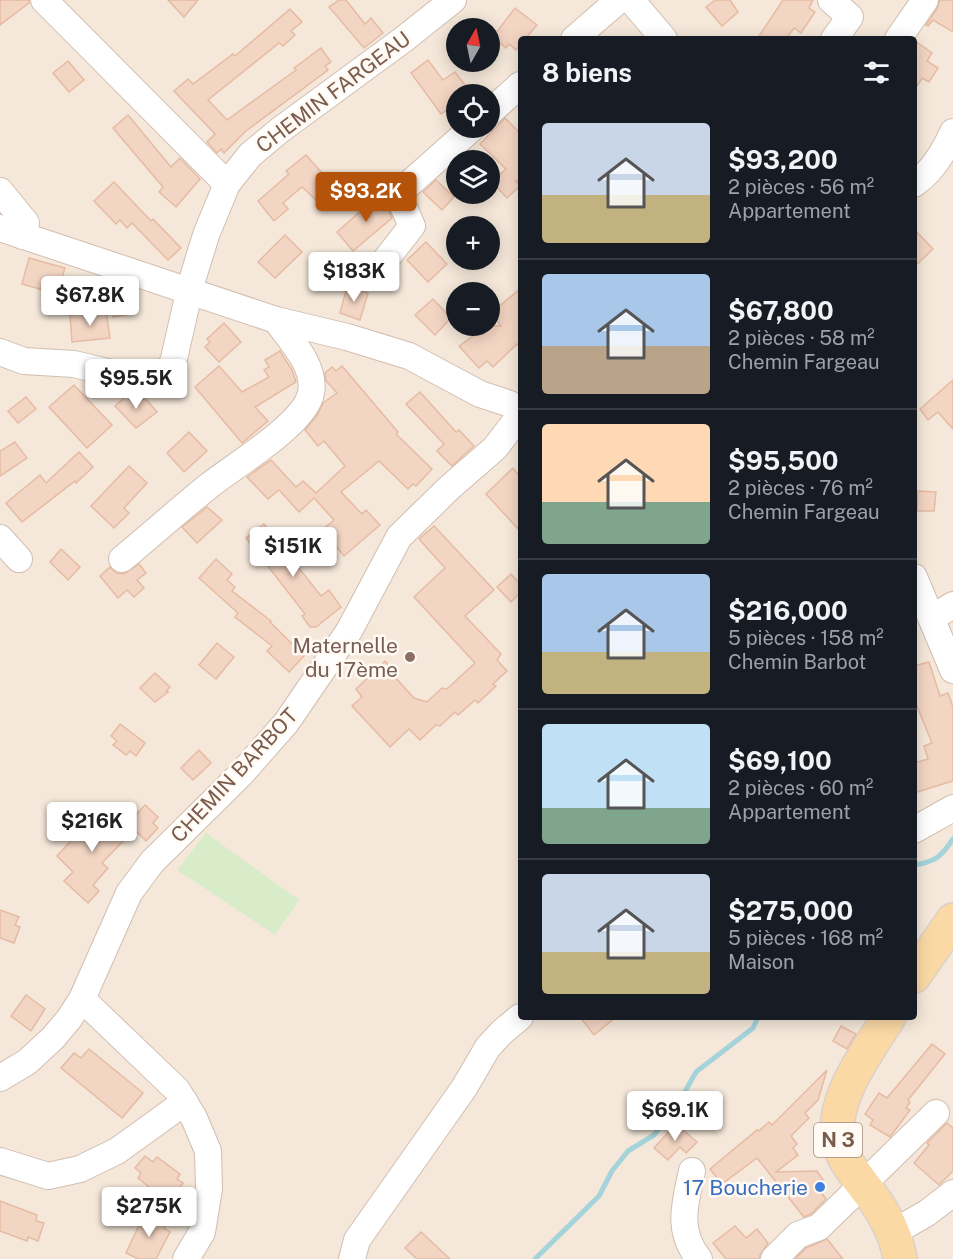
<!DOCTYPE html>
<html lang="fr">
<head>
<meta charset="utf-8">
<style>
	:root { --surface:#171b24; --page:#20242c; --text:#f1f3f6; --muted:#9ea1a6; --line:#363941; --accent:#b45309 }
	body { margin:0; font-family:"Public Sans",sans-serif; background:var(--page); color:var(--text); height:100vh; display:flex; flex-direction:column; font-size:22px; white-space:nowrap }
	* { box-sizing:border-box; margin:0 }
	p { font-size:20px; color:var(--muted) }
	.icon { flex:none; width:33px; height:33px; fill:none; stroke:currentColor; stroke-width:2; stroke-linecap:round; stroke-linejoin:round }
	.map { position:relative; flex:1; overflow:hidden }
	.details { position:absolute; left:518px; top:36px; width:399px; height:984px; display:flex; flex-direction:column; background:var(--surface); border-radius:6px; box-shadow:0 3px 15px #0003 }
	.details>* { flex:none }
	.needle { width:39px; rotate:9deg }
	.controls { position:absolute; left:446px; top:18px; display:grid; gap:12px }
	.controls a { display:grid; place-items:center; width:54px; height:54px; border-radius:50%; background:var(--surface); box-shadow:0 3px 15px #0003; font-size:30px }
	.price { position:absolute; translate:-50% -51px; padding:0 14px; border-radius:6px; background:#fff; color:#222; font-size:20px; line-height:39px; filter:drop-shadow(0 2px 3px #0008) }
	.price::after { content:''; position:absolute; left:50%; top:36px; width:18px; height:14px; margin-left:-9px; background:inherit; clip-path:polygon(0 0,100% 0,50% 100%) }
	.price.current { background:var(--accent); color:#fff }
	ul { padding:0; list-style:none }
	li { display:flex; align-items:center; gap:18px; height:150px; padding:0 24px }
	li+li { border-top:2px solid var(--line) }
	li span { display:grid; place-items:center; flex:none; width:168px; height:120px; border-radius:6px; color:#555 }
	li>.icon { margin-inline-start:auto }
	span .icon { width:72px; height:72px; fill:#fffc; stroke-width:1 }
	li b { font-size:26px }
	h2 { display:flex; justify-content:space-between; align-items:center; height:72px; padding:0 24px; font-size:26px }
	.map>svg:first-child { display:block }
</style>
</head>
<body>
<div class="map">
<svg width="953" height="1259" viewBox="0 0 953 1259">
	<rect width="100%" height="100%" fill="#fdf6ec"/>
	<path fill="#f5e8da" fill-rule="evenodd" d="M0,0H953V1259H0ZM456,28H489V62H456ZM520,39H914V1017H520ZM456,94H489V128H456ZM456,160H489V194H456ZM456,226H489V260H456ZM456,292H489V326H456Z"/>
	<path fill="#d8ecc9" d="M206,833L299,900L275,935L177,870Z"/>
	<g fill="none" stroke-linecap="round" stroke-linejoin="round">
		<g stroke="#a5d3da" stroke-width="5">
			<path d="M914,865C935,862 941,857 953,839"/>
			<path d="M535,1259L599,1196L612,1171L628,1151L654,1135L682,1097L696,1072L753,1028L758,1017"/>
		</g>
	</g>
	<g fill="#f3d5c3" stroke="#e6bba3" stroke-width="1.5">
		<path d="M0,0H29V3L0,25Z"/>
		<path d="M168,0H198L184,17Z"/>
		<path d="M339,0H346L365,24L371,18L383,33L364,48L329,7Z"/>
		<path d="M715,0H730L738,12L722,26L706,7Z"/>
		<path d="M783,0H813L809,8L815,12L801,33L794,28L786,39H757Z"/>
		<path d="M940,0H953V32L933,20L928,26L926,25L937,9Z"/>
		<path d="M515,8L537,25L525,39H520V45L516,50L509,44L506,48L495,39L497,35L496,33Z"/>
		<path d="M290,9L302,22L291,31L295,35L283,46L279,43L208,100L227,120L296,70L294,68L321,48L331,62L325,66L328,70L246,131L224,153L221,149L217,153L207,142L215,134L174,91L188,79L193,84L233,54L235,56Z"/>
		<path d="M915,41L932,53L927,61L938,68L929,82L922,78L914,91Z"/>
		<path d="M428,60L443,80L455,72L472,94H456V104L441,114L411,73Z"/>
		<path d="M68,61L84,80L69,92L53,73Z"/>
		<path d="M128,115L171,167L180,158L200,179L176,207L159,192L163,187L113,128Z"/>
		<path d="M505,118L520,133V183L515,180L520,186L507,198L492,182L506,169L480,144Z"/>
		<path d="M306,155L331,183L336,179L349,191L328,211L302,187L283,203L288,209L274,221L258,201L289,174L286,171Z"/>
		<path d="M436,180L454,197L442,210L423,192Z"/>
		<path d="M114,182L151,221L153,219L181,248L168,260L132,223L127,228L120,220L116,224L94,201Z"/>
		<path d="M381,193L392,218L353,251L337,232Z"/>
		<path d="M914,229L933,249L914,267Z"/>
		<path d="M285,235L302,252L275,278L258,262Z"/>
		<path d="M426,242L447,264L428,282L407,260Z"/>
		<path d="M29,258L65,268L57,294L22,284Z"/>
		<path d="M347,287L368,293L360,320L340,313Z"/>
		<path d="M520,289V348L517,344L493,367L487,361L479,368L459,346L487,326H501L491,313Z"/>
		<path d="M124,295L126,315L113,317L111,296Z"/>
		<path d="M433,299L451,318L435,335L415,315Z"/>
		<path d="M106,311L110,338L72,342L70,315Z"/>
		<path d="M224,323L241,342L219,362L205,347L210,342L207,339Z"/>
		<path d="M280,351L292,370L296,382L255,407L268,421L242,443L195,387L219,366L242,392L269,377L264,370L269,367L265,360Z"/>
		<path d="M342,366L398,432L396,434L432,469L416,486L413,484L408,489L379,461L341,492L362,514L366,510L380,525L344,556L322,530L334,520L314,498L299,512L279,490L268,499L247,477L271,460L296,487L303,481L316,493L345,466L324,441L318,446L305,430L318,414L323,403L337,393L326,381L325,373L332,367L336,371Z"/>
		<path d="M953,380V429L938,412L928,420L920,409Z"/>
		<path d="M74,385L112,425L87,448L49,407Z"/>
		<path d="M420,392L456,432L459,430L474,446L452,466L437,451L444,444L406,404Z"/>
		<path d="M128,394L134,401L138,397L141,401L145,398L157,412L136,428L115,406Z"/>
		<path d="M26,397L36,409L18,423L8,411Z"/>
		<path d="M189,432L207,451L184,472L167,453Z"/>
		<path d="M15,442L27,458L0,476V451Z"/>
		<path d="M79,452L93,467L76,483L75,481L22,522L6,503L40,475L46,483Z"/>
		<path d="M129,466L147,483L124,508L129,513L114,528L91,506Z"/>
		<path d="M513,468L520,477V531L486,494Z"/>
		<path d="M918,491L936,492L934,511H917Z"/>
		<path d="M207,507L222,520L197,543L182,527Z"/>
		<path d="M264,524L321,596L329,590L341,607L316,627H310L302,616L305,614L246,538Z"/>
		<path d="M434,526L494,590L465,616L501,654L497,660L507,671L493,684L496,686L478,703L475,700L458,715L455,712L440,726L436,725L420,740L409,729L390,747L352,706L362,697L356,689L385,661L395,673L393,675L414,698L427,702L442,688L447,689L475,663L414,597L445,568L419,539Z"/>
		<path d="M61,549L80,567L68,580L50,562Z"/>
		<path d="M216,559L232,574L227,580L235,587L232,591L271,621L270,622L304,656L289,672L267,651L272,646L235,617L238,613L199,578Z"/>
		<path d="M139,564L146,573L137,580L144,588L134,597L127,590L118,598L100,576L110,567L116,573L124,574Z"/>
		<path d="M511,574L520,584V593L511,602L497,587Z"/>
		<path d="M217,643L234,657L216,679L199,665Z"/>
		<path d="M929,662L940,696L948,693L953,707V781L914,793V763L928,759L924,746L932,743L914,699V666Z"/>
		<path d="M155,673L170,687L166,691L168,692L155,702L140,688Z"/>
		<path d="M120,724L145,743L136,756L130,751L126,755L113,745L117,741L111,736Z"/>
		<path d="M199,750L211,763L193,780L181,768Z"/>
		<path d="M145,805L158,817L153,823L158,828L146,841L128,823Z"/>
		<path d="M100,809L108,817L110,814L130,834L102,863L108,868L93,885L99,891L88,903L64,881L73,872L57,856Z"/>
		<path d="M0,910L19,917L15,925L20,927L14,943L0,938Z"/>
		<path d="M26,995L45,1009L31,1031L11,1016Z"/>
		<path d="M580,1017H616L594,1035Z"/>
		<path d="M841,1026L856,1034L847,1049L833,1041Z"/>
		<path d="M932,1044L945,1054L908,1100L910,1102L906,1108L910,1110L890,1137L870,1125L873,1120L865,1114L879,1093L887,1098Z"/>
		<path d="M89,1049L143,1093L122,1118L61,1068L74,1053L81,1058Z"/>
		<path d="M827,1070L818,1100L805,1113L809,1118L791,1136L797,1144L793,1148L798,1155L776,1172L817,1171L823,1180L821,1192L826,1199L811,1214L804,1217L757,1158L722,1184L710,1169L757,1130L759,1131L769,1122L772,1125Z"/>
		<path d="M947,1123L953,1128V1171L939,1185L914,1163L929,1145L927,1143Z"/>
		<path d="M676,1124L697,1142L686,1153L680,1147L668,1160L654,1148Z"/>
		<path d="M145,1156L153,1162L157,1157L180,1174L177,1179L183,1183L169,1203L138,1178L141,1173L135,1168Z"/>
		<path d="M0,1201L37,1215L36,1221L44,1223L38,1241L28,1237L27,1241L0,1231Z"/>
		<path d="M154,1211L169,1218L164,1228L170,1232L156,1259H138L126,1253L142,1219L149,1222Z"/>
		<path d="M735,1226L746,1238L757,1229L768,1243L760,1255L759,1259H726L713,1243Z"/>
		<path d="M421,1232L450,1259H417L405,1248Z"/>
		<path d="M827,1239L843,1259H795L806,1248Z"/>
	</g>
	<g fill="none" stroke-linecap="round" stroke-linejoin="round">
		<g stroke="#d1beb0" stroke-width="28">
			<g id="minor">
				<path d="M44,0L227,184"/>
				<path d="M631,0L664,39"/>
				<path d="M831,0L850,17L834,39"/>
				<path d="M574,39L619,0"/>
				<path d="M898,39L925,0"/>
				<path d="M489,113L520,85"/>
				<path d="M914,184C932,172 944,152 953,132"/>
				<path d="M0,191L26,223L23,236"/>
				<path d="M0,228L276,320L347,337L409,356L480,394L510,404"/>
				<path d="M387,258L412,226L399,197V193L472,128"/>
				<path d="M0,352L24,361L74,364L128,377L144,378L166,372L173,363L191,284L206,235L227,184L250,155L280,130L404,39L453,0"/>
				<path d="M0,538L19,559"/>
				<path d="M122,559C151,535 180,509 210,485C235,465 305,424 311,393C316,366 291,341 276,320"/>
				<path d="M914,577L953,670"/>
				<path d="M932,618L953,605"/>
				<path d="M914,830L953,808"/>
				<path d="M82,999L177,1090L194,1118L208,1151L209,1189L202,1232L186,1259"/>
				<path d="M0,1078L27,1062L53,1038L69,1019L82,999L129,893L152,862L241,774L286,723L349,631L399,537L449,488L495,448L518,418"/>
				<path d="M0,1161L48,1176L80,1169L117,1151L185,1102"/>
				<path d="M692,1171C685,1204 676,1230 699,1259"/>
				<path d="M894,1232L927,1213L953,1193"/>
				<path d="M352,1259L357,1240L464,1088L488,1047L502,1032L520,1017"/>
				<path d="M774,1259L798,1235L819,1227L936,1113"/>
			</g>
		</g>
		<g stroke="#dad1cd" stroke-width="36">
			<g id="major">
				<path d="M914,976L953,920"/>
				<path d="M889,1017C868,1051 829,1101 839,1142C842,1159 854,1172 864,1186C881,1207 896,1232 900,1259"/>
			</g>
		</g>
		<use href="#minor" stroke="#fff" stroke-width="26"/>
		<use href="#major" stroke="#fbd9a5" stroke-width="33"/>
	</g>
	<circle fill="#8d6e63" stroke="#fffaf3" stroke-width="2" cx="410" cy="657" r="6"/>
	<circle fill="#3f7fe0" stroke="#fffaf3" stroke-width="2" cx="820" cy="1187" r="6"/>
	<g text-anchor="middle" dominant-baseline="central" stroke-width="5" stroke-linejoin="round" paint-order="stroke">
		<rect fill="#fffaf3" stroke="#a28b7f" stroke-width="1.5" x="814" y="1123" width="48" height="34" rx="4.5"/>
		<g font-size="20" font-weight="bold" fill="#7a5c4d">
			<text x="838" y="1140">N 3</text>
		</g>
		<g font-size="21" fill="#7a5c4d" stroke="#fffaf3">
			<text transform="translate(333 92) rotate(-37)">CHEMIN FARGEAU</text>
			<text transform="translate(234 775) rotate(-47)">CHEMIN BARBOT</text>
		</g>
		<g font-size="21" fill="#785e54" stroke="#fffaf3" text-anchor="end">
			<text x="398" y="645">Maternelle<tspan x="398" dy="24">du 17ème</tspan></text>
		</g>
		<g font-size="21" fill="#366cbe" stroke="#fffaf3" text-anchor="end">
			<text x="808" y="1187">17 Boucherie</text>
		</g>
	</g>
</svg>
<div class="controls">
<a><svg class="needle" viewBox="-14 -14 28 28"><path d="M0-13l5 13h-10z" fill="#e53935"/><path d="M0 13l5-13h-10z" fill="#9ea1a6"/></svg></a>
<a><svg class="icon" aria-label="locate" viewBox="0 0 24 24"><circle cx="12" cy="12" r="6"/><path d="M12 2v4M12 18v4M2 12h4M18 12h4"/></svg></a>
<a><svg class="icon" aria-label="layers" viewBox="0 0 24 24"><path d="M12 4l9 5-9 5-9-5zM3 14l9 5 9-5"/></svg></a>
<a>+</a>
<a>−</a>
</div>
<b class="price current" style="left:366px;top:223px">$93.2K</b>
<b class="price" style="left:354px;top:303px">$183K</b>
<b class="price" style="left:90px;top:327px">$67.8K</b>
<b class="price" style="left:136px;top:410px">$95.5K</b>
<b class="price" style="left:293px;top:578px">$151K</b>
<b class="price" style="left:92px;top:853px">$216K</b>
<b class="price" style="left:675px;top:1142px">$69.1K</b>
<b class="price" style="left:149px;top:1238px">$275K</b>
<section class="details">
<h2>8 biens<svg class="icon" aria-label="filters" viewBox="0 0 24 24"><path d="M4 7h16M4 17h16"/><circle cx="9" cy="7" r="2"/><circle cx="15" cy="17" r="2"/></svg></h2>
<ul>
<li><span style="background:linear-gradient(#c9d6e8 60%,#c2b280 0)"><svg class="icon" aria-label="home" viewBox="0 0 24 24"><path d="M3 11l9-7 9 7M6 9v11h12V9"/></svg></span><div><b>$93,200</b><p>2 pièces · 56 m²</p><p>Appartement</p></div></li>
<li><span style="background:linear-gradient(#a9c7e8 60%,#b9a48a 0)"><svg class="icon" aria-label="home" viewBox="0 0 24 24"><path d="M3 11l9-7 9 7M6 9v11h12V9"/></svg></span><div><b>$67,800</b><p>2 pièces · 58 m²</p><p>Chemin Fargeau</p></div></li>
<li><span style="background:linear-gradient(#ffd9b3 65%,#7fa58c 0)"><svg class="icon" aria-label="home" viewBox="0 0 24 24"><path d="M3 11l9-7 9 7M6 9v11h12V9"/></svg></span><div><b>$95,500</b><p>2 pièces · 76 m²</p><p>Chemin Fargeau</p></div></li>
<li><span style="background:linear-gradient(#a9c7e8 65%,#c2b280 0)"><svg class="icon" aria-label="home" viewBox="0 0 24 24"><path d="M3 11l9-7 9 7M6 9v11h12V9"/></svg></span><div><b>$216,000</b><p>5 pièces · 158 m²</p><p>Chemin Barbot</p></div></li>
<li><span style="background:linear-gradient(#bfe0f5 70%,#7fa58c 0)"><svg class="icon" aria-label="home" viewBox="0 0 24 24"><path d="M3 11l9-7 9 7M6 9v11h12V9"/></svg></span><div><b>$69,100</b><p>2 pièces · 60 m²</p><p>Appartement</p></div></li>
<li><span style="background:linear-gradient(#c9d6e8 65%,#c2b280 0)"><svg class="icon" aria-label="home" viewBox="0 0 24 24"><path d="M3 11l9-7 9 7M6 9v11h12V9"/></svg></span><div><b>$275,000</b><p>5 pièces · 168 m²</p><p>Maison</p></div></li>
</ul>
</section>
</div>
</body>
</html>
